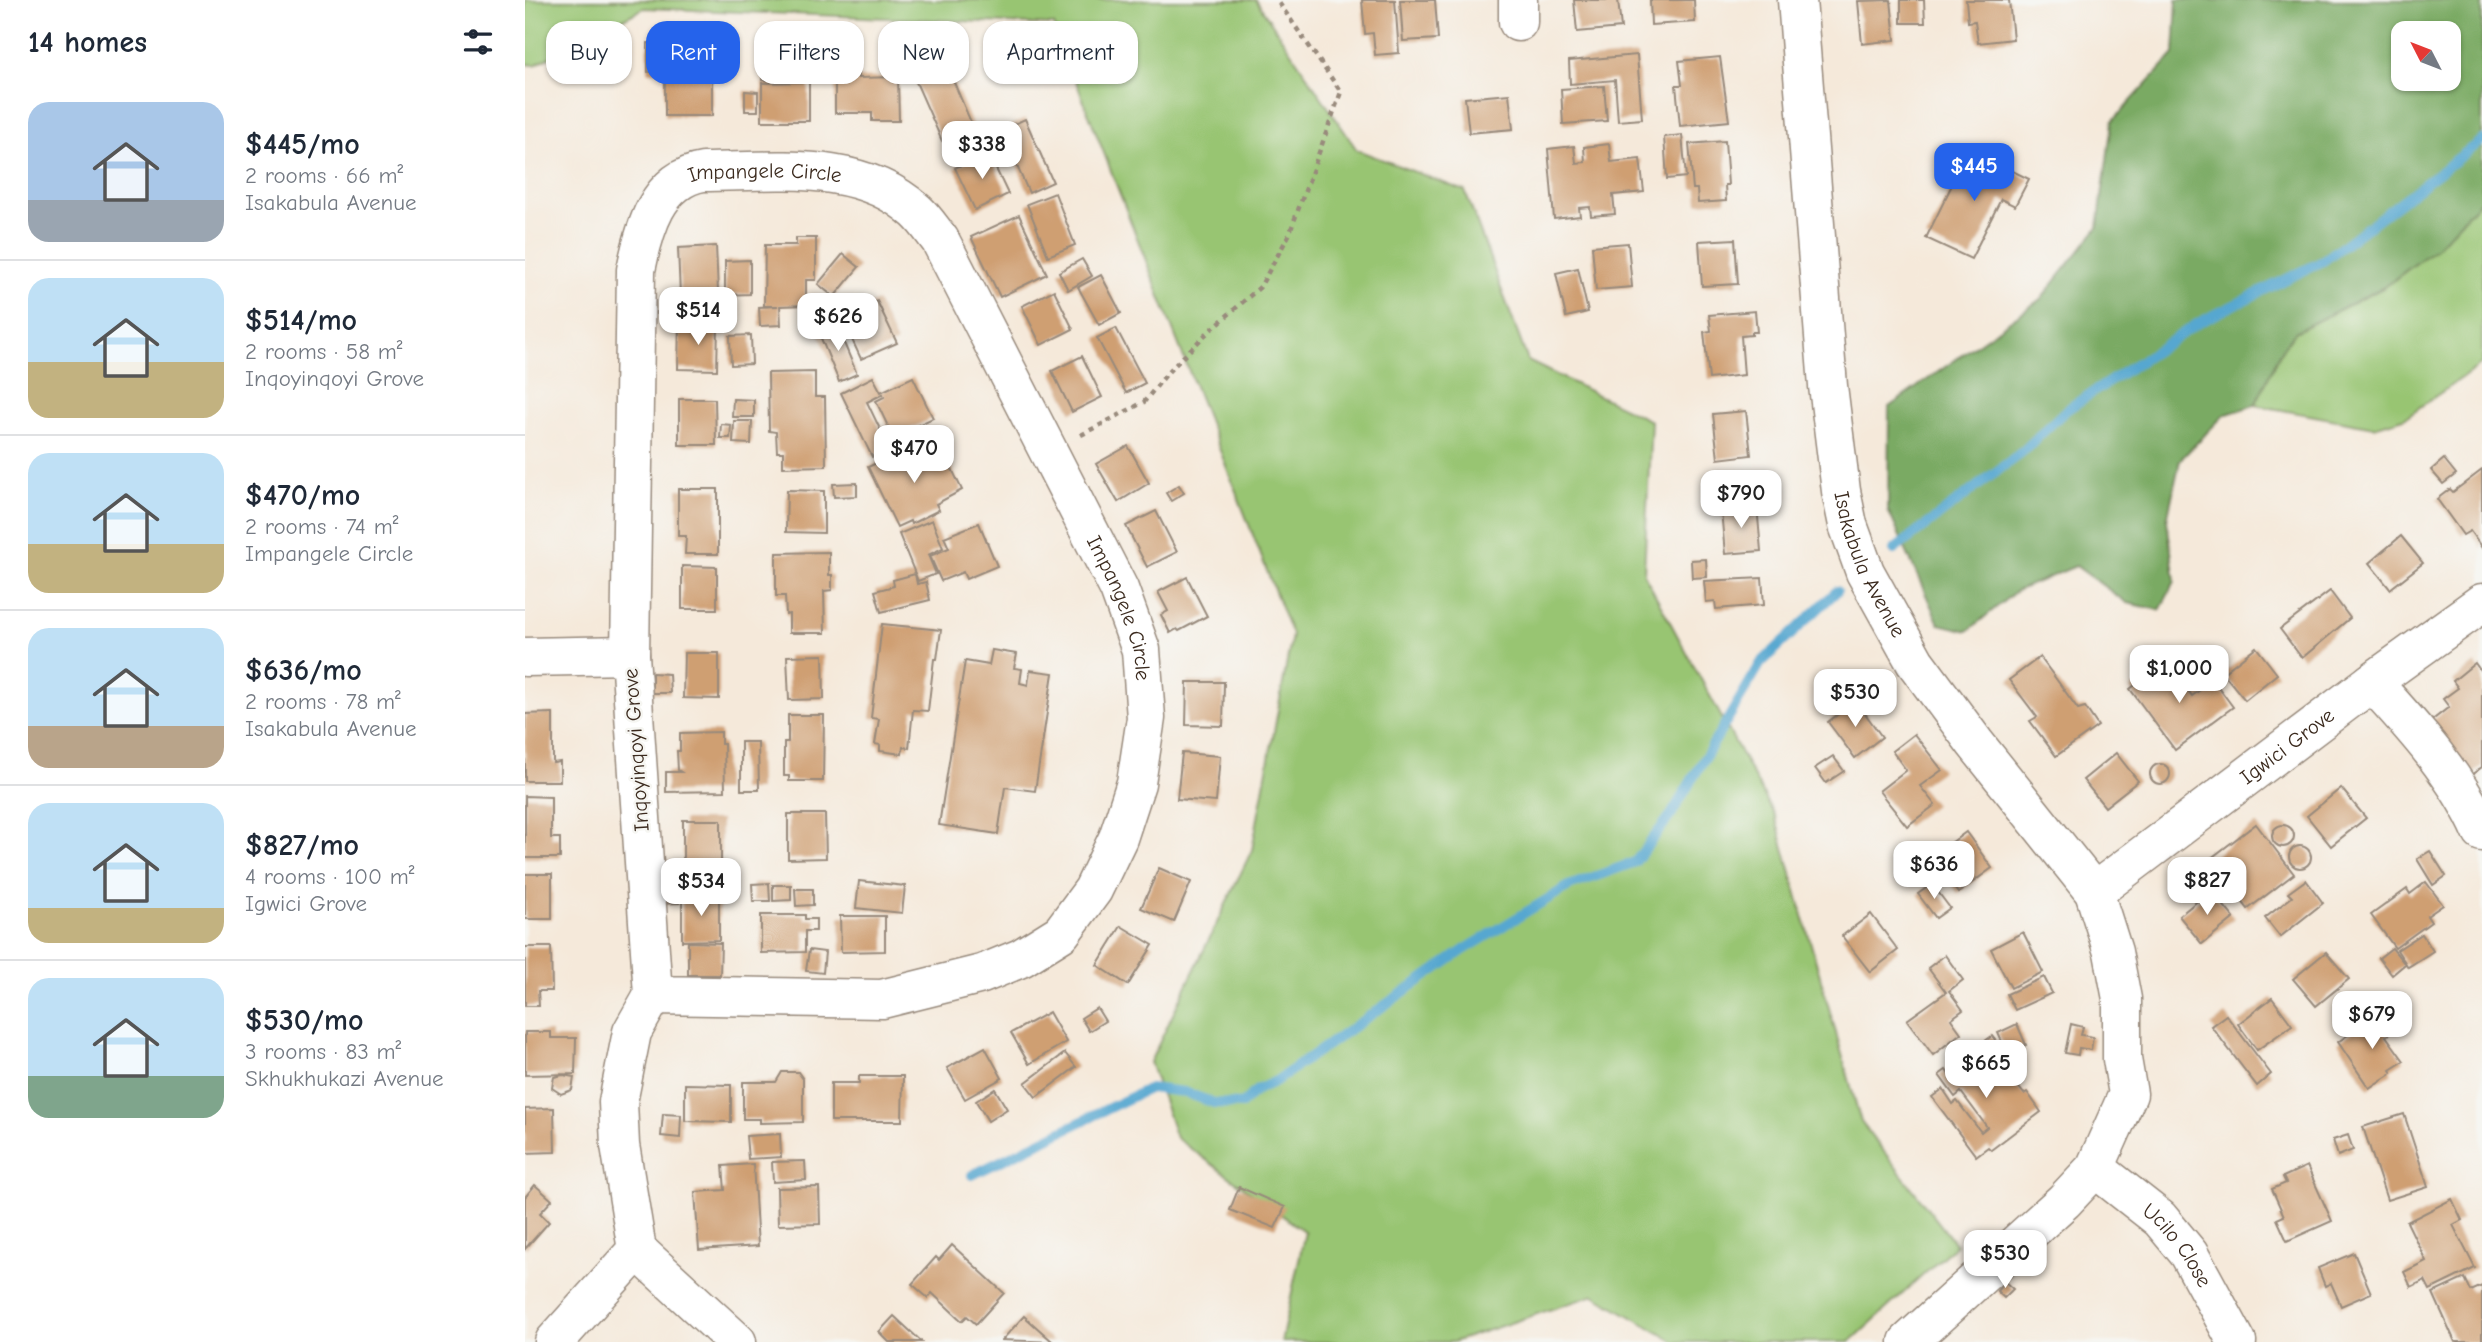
<!DOCTYPE html>
<html lang="en">
<head>
<meta charset="utf-8">
<style>
	:root { --surface:#fff; --page:#f2f2f3; --text:#1f2937; --muted:#747a83; --line:#e0e1e3; --accent:#2563eb }
	body { margin:0; font-family:"Comic Neue",sans-serif; background:var(--page); color:var(--text); height:100vh; display:flex; flex-direction:column; font-size:26px; white-space:nowrap }
	* { box-sizing:border-box; margin:0 }
	p { font-size:23px; color:var(--muted) }
	.icon { flex:none; width:38px; height:38px; fill:none; stroke:currentColor; stroke-width:2; stroke-linecap:round; stroke-linejoin:round }
	.map { position:relative; flex:1; overflow:hidden }
	.sheet { display:flex; flex-direction:column; background:var(--surface); width:525px }
	.sheet>* { flex:none }
	.top-card { position:absolute; left:21px; top:21px; width:665px; height:63px; display:flex; gap:14px }
	.needle { width:46px; rotate:312deg }
	.controls { position:absolute; left:1866px; top:21px; display:grid; gap:14px }
	.controls a { display:grid; place-items:center; width:70px; height:70px; border-radius:14px; background:var(--surface); box-shadow:0 2px 5px #0004; font-size:35px }
	.price { position:absolute; translate:-50% -60px; padding:0 16px; border-radius:14px; background:#fff; color:#222; font-size:23px; line-height:46px; filter:drop-shadow(0 2px 4px #0008) }
	.price::after { content:''; position:absolute; left:50%; top:42px; width:21px; height:16px; margin-left:-10px; background:inherit; clip-path:polygon(0 0,100% 0,50% 100%) }
	.price.on { background:var(--accent); color:#fff }
	ul { padding:0; list-style:none }
	li { display:flex; align-items:center; gap:21px; height:175px; padding:0 28px }
	li+li { border-top:2px solid var(--line) }
	li span { display:grid; place-items:center; flex:none; width:196px; height:140px; border-radius:21px; color:#555 }
	li>.icon { margin-inline-start:auto }
	span .icon { width:84px; height:84px; fill:#fffc; stroke-width:1 }
	li b { font-size:30px }
	h2 { display:flex; justify-content:space-between; align-items:center; height:84px; padding:0 28px; font-size:30px }
	.tag { padding:0 24px; border-radius:21px; background:var(--surface); box-shadow:0 2px 5px #0004; font-size:24px; line-height:63px }
	.tag.on { background:var(--accent); color:#fff }
	main { display:flex; flex:1; min-height:0 }
	.map>svg:first-child { display:block }
</style>
</head>
<body>
<main>
<section class="sheet">
<h2>14 homes<svg class="icon" aria-label="filters" viewBox="0 0 24 24"><path d="M4 7h16M4 17h16"/><circle cx="9" cy="7" r="2"/><circle cx="15" cy="17" r="2"/></svg></h2>
<ul>
<li><span style="background:linear-gradient(#a9c7e8 70%,#9aa5b1 0)"><svg class="icon" aria-label="home" viewBox="0 0 24 24"><path d="M3 11l9-7 9 7M6 9v11h12V9"/></svg></span><div><b>$445/mo</b><p>2 rooms · 66 m²</p><p>Isakabula Avenue</p></div></li>
<li><span style="background:linear-gradient(#bfe0f5 60%,#c2b280 0)"><svg class="icon" aria-label="home" viewBox="0 0 24 24"><path d="M3 11l9-7 9 7M6 9v11h12V9"/></svg></span><div><b>$514/mo</b><p>2 rooms · 58 m²</p><p>Inqoyinqoyi Grove</p></div></li>
<li><span style="background:linear-gradient(#bfe0f5 65%,#c2b280 0)"><svg class="icon" aria-label="home" viewBox="0 0 24 24"><path d="M3 11l9-7 9 7M6 9v11h12V9"/></svg></span><div><b>$470/mo</b><p>2 rooms · 74 m²</p><p>Impangele Circle</p></div></li>
<li><span style="background:linear-gradient(#bfe0f5 70%,#b9a48a 0)"><svg class="icon" aria-label="home" viewBox="0 0 24 24"><path d="M3 11l9-7 9 7M6 9v11h12V9"/></svg></span><div><b>$636/mo</b><p>2 rooms · 78 m²</p><p>Isakabula Avenue</p></div></li>
<li><span style="background:linear-gradient(#bfe0f5 75%,#c2b280 0)"><svg class="icon" aria-label="home" viewBox="0 0 24 24"><path d="M3 11l9-7 9 7M6 9v11h12V9"/></svg></span><div><b>$827/mo</b><p>4 rooms · 100 m²</p><p>Igwici Grove</p></div></li>
<li><span style="background:linear-gradient(#bfe0f5 70%,#7fa58c 0)"><svg class="icon" aria-label="home" viewBox="0 0 24 24"><path d="M3 11l9-7 9 7M6 9v11h12V9"/></svg></span><div><b>$530/mo</b><p>3 rooms · 83 m²</p><p>Skhukhukazi Avenue</p></div></li>
</ul>
</section>
<div class="map">
<svg width="1957" height="1342" viewBox="0 0 1957 1342">
	<rect width="100%" height="100%" fill="#f6f6f2"/>
	<filter id="ink" filterUnits="userSpaceOnUse"><feTurbulence type="fractalNoise" baseFrequency=".0143" numOctaves="2"/><feDisplacementMap in="SourceGraphic" scale="14" xChannelSelector="R" yChannelSelector="G"/><feConvolveMatrix kernelMatrix="1 2 1 2 8 2 1 2 1" color-interpolation-filters="sRGB"/></filter>
	<filter id="wash" filterUnits="userSpaceOnUse"><feTurbulence type="fractalNoise" baseFrequency=".00686" numOctaves="4" result="noise"/><feDisplacementMap in="SourceGraphic" scale="28" xChannelSelector="R" yChannelSelector="G"/><feGaussianBlur stdDeviation="1.57" result="paint"/><feColorMatrix in="noise" values="0 0 0 0 0 0 0 0 0 0 0 0 0 0 0 0 0 1.4 0 .05"/><feComposite in="paint" operator="in"/></filter>
	<g filter="url(#wash)">
		<rect width="100%" height="100%" fill="#f5e9da"/>
		<g fill="#98c572" stroke="#6a7848" stroke-width="2">
			<path d="M0,0H731L832,150L940,191L1003,361L1126,421L1119,574L1250,816L1336,1122L1431,1245L1325,1342H1150L1069,1295L928,1342H756L780,1232L651,1138L625,1062L727,850L767,635L529,25L119,8L10,65L0,64Z"/>
			<path d="M1957,199V364L1879,418L1849,427L1730,405L1757,349L1770,332L1860,287L1911,248Z"/>
		</g>
		<path fill="#7aaa64" stroke="#5a6a41" stroke-width="2" fill-rule="evenodd" d="M1652,0H1957V199L1911,248L1859,287L1770,332L1757,349L1730,405L1699,415L1655,460L1642,520L1650,581L1635,610L1602,603L1551,566L1491,591L1443,631L1414,624L1363,510L1364,407L1517,298L1573,227L1587,122L1649,54ZM1878,33H1923V79H1878Z"/>
		<g fill="none" stroke-linecap="round" stroke-linejoin="round">
			<g stroke="#56a7d0" stroke-width="10">
				<path d="M1369,550L1497,452L1541,410L1675,322L1798,261L1957,140"/>
				<path d="M447,1175L625,1088L659,1092L689,1103L717,1104L732,1090L751,1081L939,950L1044,886L1110,862L1146,815L1236,663L1312,591"/>
			</g>
		</g>
		<g id="blocks">
			<g fill="#cf9f72">
				<path d="M837,0H870L874,53L850,55L848,33L840,34Z"/>
				<path d="M875,0H910L913,39L878,41Z"/>
				<path d="M1049,0H1093L1096,28L1052,32Z"/>
				<path d="M1125,0H1169L1170,22L1126,25Z"/>
				<path d="M1366,0L1370,40L1337,44L1333,1Z"/>
				<path d="M1376,0H1399L1400,23H1376Z"/>
				<path d="M1441,0H1484L1488,39L1453,43L1450,21L1443,22Z"/>
				<path d="M304,35H326V52L304,53Z"/>
				<path d="M180,42V72H123V43Z"/>
				<circle cx="196" cy="57" r="14"/>
				<path d="M237,55L265,56L264,81L237,80Z"/>
				<path d="M1112,55L1117,119L1093,121L1090,80L1045,84L1044,61Z"/>
				<path d="M1195,57L1204,121L1155,126L1151,85H1157L1154,61Z"/>
				<path d="M419,59L448,127L417,141L387,73Z"/>
				<path d="M310,61H333V78L373,77L374,121H347V113H310Z"/>
				<rect x="140" y="75" width="47" height="41"/>
				<path d="M284,82V121H237V83Z"/>
				<path d="M1079,86L1082,121L1038,124L1036,89Z"/>
				<path d="M220,91L233,92V111H220Z"/>
				<path d="M984,94L988,129L944,133L940,98Z"/>
				<path d="M500,119L528,182L504,193L476,130Z"/>
				<path d="M1157,135L1161,177L1142,179L1139,137Z"/>
				<path d="M1200,141L1203,185H1200L1201,201L1173,203L1172,189H1168L1164,144Z"/>
				<path d="M1084,144L1086,162L1115,159L1119,192L1088,195L1090,214L1066,216L1065,207L1054,208L1055,216L1029,219L1023,149L1049,146L1051,163L1060,162L1059,147Z"/>
				<path d="M1444,150L1504,179L1490,206L1476,199L1446,259L1401,238Z"/>
				<path d="M463,152L483,194L450,210L430,168Z"/>
				<path d="M530,193L550,245L523,256L502,204Z"/>
				<path d="M494,215L522,274L475,297L446,237Z"/>
				<path d="M271,238H291V280H281V305L255,306L256,325L235,326L234,307L253,306H239L240,245H271Z"/>
				<path d="M1210,239L1213,284L1177,286L1174,241Z"/>
				<path d="M1103,243L1107,287L1071,290L1067,246Z"/>
				<path d="M191,246L193,293L155,295L153,248Z"/>
				<path d="M318,254L334,267L309,297L293,284Z"/>
				<path d="M557,259L567,276L543,290L534,272Z"/>
				<path d="M225,260V294L200,295V261Z"/>
				<path d="M1053,268L1063,312L1041,317L1031,273Z"/>
				<path d="M576,275L596,313L574,325L553,287Z"/>
				<path d="M529,290L548,329L516,345L497,306Z"/>
				<path d="M352,301L372,343L336,359L317,318Z"/>
				<path d="M1230,311L1232,332H1227V335L1216,336L1219,375L1184,379L1179,332L1186,331L1184,315Z"/>
				<path d="M154,324H193L192,370L153,369Z"/>
				<path d="M311,324L332,374L314,382L293,331Z"/>
				<path d="M591,328L620,383L601,393L572,338Z"/>
				<path d="M226,335L227,364L206,365L205,336Z"/>
				<path d="M557,356L577,397L547,412L527,371Z"/>
				<path d="M290,372V397H300L301,466L258,467V452H252L251,432L244,431L243,373Z"/>
				<path d="M348,377L356,392L388,377L408,418L368,437L351,401L359,397L358,394L342,402L364,448L347,457L316,393Z"/>
				<path d="M154,399H190L191,445H154Z"/>
				<path d="M208,399L229,400V417H207Z"/>
				<path d="M1221,411L1226,455L1193,459L1188,414Z"/>
				<path d="M209,421H227L226,444L208,443Z"/>
				<path d="M196,424L206,425L205,438H195Z"/>
				<path d="M603,446L624,483L593,502L571,464Z"/>
				<path d="M385,447L392,462L418,450L437,490L411,504L414,510L386,524L385,521L372,527L343,467Z"/>
				<path d="M1919,459L1931,474L1918,484L1906,470Z"/>
				<path d="M1957,470V548L1945,531L1938,535L1912,499L1925,489L1928,492Z"/>
				<path d="M332,483V496L309,497L308,484Z"/>
				<path d="M654,485L659,493L646,501L641,493Z"/>
				<path d="M153,489H193V554H160L161,536H153Z"/>
				<path d="M262,490L299,491V533L261,532Z"/>
				<path d="M1232,506L1236,551L1200,554L1196,510Z"/>
				<path d="M631,511L652,552L622,567L601,526Z"/>
				<path d="M407,520L418,548L403,555L411,574L393,581L374,534Z"/>
				<path d="M454,523L472,566L441,579L438,572L416,581L405,556L424,548L419,537Z"/>
				<path d="M1876,536L1898,563L1865,589L1844,563Z"/>
				<path d="M304,552V575H307V590L299,591L300,633H264V614L261,615L260,596H251V553Z"/>
				<path d="M1181,559L1182,577L1167,578L1166,560Z"/>
				<path d="M157,566L192,567V609H157Z"/>
				<path d="M390,574L392,584L401,582L405,600L356,612L350,591L369,586L368,580Z"/>
				<path d="M662,577L682,616L654,631L652,629L645,633L636,615L643,611L633,592Z"/>
				<path d="M1237,578L1239,605L1191,609L1190,601L1181,602L1179,581Z"/>
				<path d="M1805,591L1825,618L1777,658L1755,629Z"/>
				<path d="M357,624L416,630L412,659H409L403,711L388,710L384,748L378,747L377,754L355,751V745L350,744L354,719L346,718Z"/>
				<path d="M1731,647L1752,674L1720,700L1698,673Z"/>
				<path d="M467,650L492,654L489,668L497,669L495,683L503,685L505,670L528,673L510,791L480,787L473,834L414,825L440,661L464,665Z"/>
				<path d="M159,653H194V699L158,698Z"/>
				<path d="M298,655L299,699L264,700L262,656Z"/>
				<path d="M1515,657L1553,709L1560,707L1573,726L1531,756L1505,721L1512,717L1484,680Z"/>
				<path d="M1642,661L1667,696L1688,680L1708,707L1650,750L1605,689Z"/>
				<path d="M1950,663L1957,673V767L1946,775L1905,722L1924,707L1918,699L1933,688L1928,681Z"/>
				<path d="M127,673L144,674L145,693H127Z"/>
				<path d="M662,682H699L698,726L661,725Z"/>
				<path d="M1331,701L1357,737L1330,758L1303,722Z"/>
				<path d="M28,713V763L35,762V781H0V714Z"/>
				<path d="M263,715H299L298,781H264V776H259V742H263Z"/>
				<path d="M196,732V744H199L200,791L141,792V772H156L153,770L152,751H155V733Z"/>
				<path d="M1389,734L1417,770L1395,786L1410,805L1382,826L1354,791L1381,770L1367,751Z"/>
				<path d="M216,742H233L234,790H216Z"/>
				<path d="M657,753L695,756L691,802L652,799Z"/>
				<path d="M1591,753L1613,781L1580,807L1558,780Z"/>
				<path d="M1308,756L1319,771L1301,783L1290,768Z"/>
				<circle cx="1635" cy="774" r="10"/>
				<path d="M1816,788L1841,818L1806,846L1782,816Z"/>
				<path d="M0,796L26,797V838H35V858H0Z"/>
				<path d="M263,814H300L301,858L263,859Z"/>
				<path d="M158,820H196V863L158,864Z"/>
				<path d="M1731,824L1769,874L1723,909L1685,859Z"/>
				<circle cx="1758" cy="836" r="11"/>
				<path d="M1441,832L1467,868L1433,893L1407,857Z"/>
				<circle cx="1775" cy="857" r="11"/>
				<path d="M1905,851L1921,876L1908,885L1892,859Z"/>
				<path d="M634,868L666,882L649,922L616,908Z"/>
				<rect x="0" y="874" width="27" height="45"/>
				<path d="M161,880L162,892L153,893L154,903L130,904L129,881Z"/>
				<path d="M1781,880L1798,903L1755,937L1740,918L1767,897L1763,893Z"/>
				<path d="M334,881L380,886L377,913L331,908Z"/>
				<path d="M1901,882L1918,905L1902,916L1906,922L1870,948L1846,915L1882,889L1885,894Z"/>
				<path d="M244,883L245,901H228L227,884Z"/>
				<path d="M1407,884L1425,908L1411,918L1393,894Z"/>
				<path d="M248,885H266V900L248,901Z"/>
				<path d="M270,889H288V905L271,906Z"/>
				<path d="M1686,890L1709,918L1677,944L1654,916Z"/>
				<path d="M194,895V940L157,941V896Z"/>
				<path d="M1346,914L1373,950L1345,972L1317,936Z"/>
				<path d="M236,915H280V919H291V931H280V952L236,953Z"/>
				<path d="M315,916H360V951L316,952Z"/>
				<path d="M596,926L628,945L603,985L572,965Z"/>
				<path d="M1498,932L1518,972L1486,988L1466,949Z"/>
				<path d="M1897,934L1908,951L1883,967L1872,950Z"/>
				<path d="M163,942L196,943L195,975H163Z"/>
				<path d="M0,947H26L27,991H13L14,1006H0Z"/>
				<path d="M1867,948L1880,964L1867,975L1854,958Z"/>
				<path d="M284,950L300,952L298,973L281,971Z"/>
				<path d="M1801,952L1824,979L1791,1006L1768,979Z"/>
				<path d="M1420,955L1438,980L1424,991L1438,1010L1426,1019L1436,1033L1408,1055L1382,1020L1421,992L1403,968Z"/>
				<path d="M1519,977L1527,993L1490,1010L1482,994Z"/>
				<path d="M1747,998L1767,1025L1732,1050L1713,1024Z"/>
				<path d="M572,1008L580,1021L564,1031L556,1018Z"/>
				<path d="M524,1012L541,1042L504,1064L486,1033Z"/>
				<path d="M1854,1013L1867,1032L1861,1036L1879,1061L1865,1070L1867,1073L1844,1088L1813,1042Z"/>
				<path d="M1701,1015L1746,1074L1732,1086L1686,1026Z"/>
				<path d="M1492,1024L1501,1045L1482,1053L1473,1033Z"/>
				<path d="M1546,1024L1558,1027L1556,1035L1568,1037L1566,1050L1554,1048L1553,1055L1540,1053Z"/>
				<path d="M0,1032H26V1038H51L50,1074L0,1075Z"/>
				<path d="M1467,1036L1477,1049L1472,1053L1485,1072L1480,1076L1484,1081L1487,1079L1499,1094L1502,1092L1516,1112L1466,1150L1463,1147L1451,1156L1407,1097L1418,1089L1428,1104L1432,1101L1456,1132L1462,1127L1436,1092L1430,1097L1414,1075L1421,1070L1425,1076L1453,1055L1448,1050Z"/>
				<path d="M460,1047L477,1078L440,1099L422,1068Z"/>
				<path d="M540,1053L551,1067L511,1097L500,1083Z"/>
				<path d="M257,1072H273L278,1079V1122L235,1123V1119H218V1082H251Z"/>
				<path d="M38,1075L49,1077L47,1090L36,1094L27,1088L29,1077Z"/>
				<path d="M334,1076H378L377,1121H306V1083H334Z"/>
				<path d="M160,1084L206,1085V1122L160,1121Z"/>
				<path d="M470,1089L482,1109L463,1121L451,1101Z"/>
				<path d="M29,1108L30,1152L0,1153V1109Z"/>
				<path d="M138,1114L156,1115L155,1138L136,1136Z"/>
				<path d="M1879,1114L1903,1187L1862,1200L1838,1127Z"/>
				<path d="M255,1134L256,1157L223,1159L221,1136Z"/>
				<path d="M1823,1135L1828,1150L1813,1156L1808,1140Z"/>
				<path d="M280,1161L281,1180L248,1182L247,1162Z"/>
				<path d="M228,1164L233,1246L174,1250L170,1192L200,1190L198,1166Z"/>
				<path d="M1782,1166L1807,1221L1762,1241L1752,1219L1759,1216L1747,1189L1761,1183L1758,1177Z"/>
				<path d="M10,1185L27,1200L15,1213L24,1222L0,1249V1197Z"/>
				<path d="M294,1187L295,1224L253,1225L252,1188Z"/>
				<path d="M714,1187L760,1207L750,1228L705,1210Z"/>
				<path d="M1927,1199L1937,1220L1928,1225L1950,1268L1905,1290L1900,1280L1886,1287L1879,1272L1901,1261L1882,1222Z"/>
				<path d="M427,1245L479,1293L451,1324L442,1316L437,1321L407,1293L403,1298L387,1284L411,1257L414,1260Z"/>
				<path d="M1829,1253L1846,1293L1816,1306L1806,1283L1800,1286L1793,1268Z"/>
				<path d="M1940,1278L1946,1291L1957,1286V1342H1930L1908,1293Z"/>
				<path d="M1480,1282L1488,1289L1479,1298L1472,1291Z"/>
				<path d="M369,1316L397,1342H364L354,1332Z"/>
				<path d="M499,1316L528,1342L477,1340Z"/>
			</g>
		</g>
	</g>
	<g filter="url(#ink)">
		<use href="#blocks" fill-opacity="0" stroke="#988a7c" stroke-width="2"/>
		<g fill="none" stroke-linecap="round" stroke-linejoin="round">
			<g stroke="#988a7c" stroke-width="41">
				<g id="minor">
					<path d="M993,0V22"/>
					<path id="s1" d="M1272,0L1303,386L1316,491L1323,525L1340,572L1390,662L1450,743L1569,892L1588,952L1597,999V1059L1603,1094L1570,1168L1539,1201L1383,1342"/>
					<path d="M0,657L105,655"/>
					<path d="M1847,682C1889,728 1932,775 1957,832"/>
					<path id="s2" d="M1569,892L1847,682L1957,603"/>
					<path id="s3" d="M1570,1168L1635,1219L1664,1254L1712,1342"/>
					<path d="M112,1250L212,1342"/>
					<path id="s4" d="M29,1342L112,1250L95,1145L93,1102L107,1032L128,995L105,655L111,270C119,230 132,179 178,172C249,172 334,159 391,211C400,219 407,230 415,240L594,589L616,650L621,718L611,783L593,838L568,890L536,933L496,958L457,974L357,999L128,995"/>
				</g>
			</g>
			<path stroke="#988a7c" stroke-width="4.5" stroke-dasharray="5 5" stroke-linecap="butt" d="M556,435L619,402L644,371L680,335L735,287L764,235L816,92L752,0"/>
			<use href="#minor" stroke="#fff" stroke-width="38"/>
		</g>
	</g>
	<g text-anchor="middle" dominant-baseline="central" stroke-width="5" stroke-linejoin="round" paint-order="stroke">
		<g font-size="21" fill="#3b2a1e" stroke="#f6f6f2">
			<text stroke="none"><textPath href="#s4" startOffset="1302">Impangele Circle</textPath></text>
			<text stroke="none"><textPath href="#s1" startOffset="572">Isakabula Avenue</textPath></text>
			<text stroke="none"><textPath href="#s4" startOffset="1911">Impangele Circle</textPath></text>
			<text stroke="none"><textPath href="#s2" startOffset="242">Igwici Grove</textPath></text>
			<text transform="translate(111 750) rotate(-94)">Inqoyinqoyi Grove</text>
			<text stroke="none"><textPath href="#s3" startOffset="114">Ucilo Close</textPath></text>
		</g>
	</g>
</svg>
<div class="controls">
<a><svg class="needle" viewBox="-14 -14 28 28"><path d="M0-13l5 13h-10z" fill="#e53935"/><path d="M0 13l5-13h-10z" fill="#747a83"/></svg></a>
</div>
<b class="price" style="left:457px;top:181px">$338</b>
<b class="price on" style="left:1449px;top:203px">$445</b>
<b class="price" style="left:173px;top:347px">$514</b>
<b class="price" style="left:313px;top:353px">$626</b>
<b class="price" style="left:389px;top:485px">$470</b>
<b class="price" style="left:1216px;top:530px">$790</b>
<b class="price" style="left:1654px;top:705px">$1,000</b>
<b class="price" style="left:1330px;top:729px">$530</b>
<b class="price" style="left:1409px;top:901px">$636</b>
<b class="price" style="left:1682px;top:917px">$827</b>
<b class="price" style="left:176px;top:918px">$534</b>
<b class="price" style="left:1847px;top:1051px">$679</b>
<b class="price" style="left:1461px;top:1100px">$665</b>
<b class="price" style="left:1480px;top:1290px">$530</b>
<div class="top-card">
<a class="tag">Buy</a>
<a class="tag on">Rent</a>
<a class="tag">Filters</a>
<a class="tag">New</a>
<a class="tag">Apartment</a>
</div>
</div>
</main>
</body>
</html>
